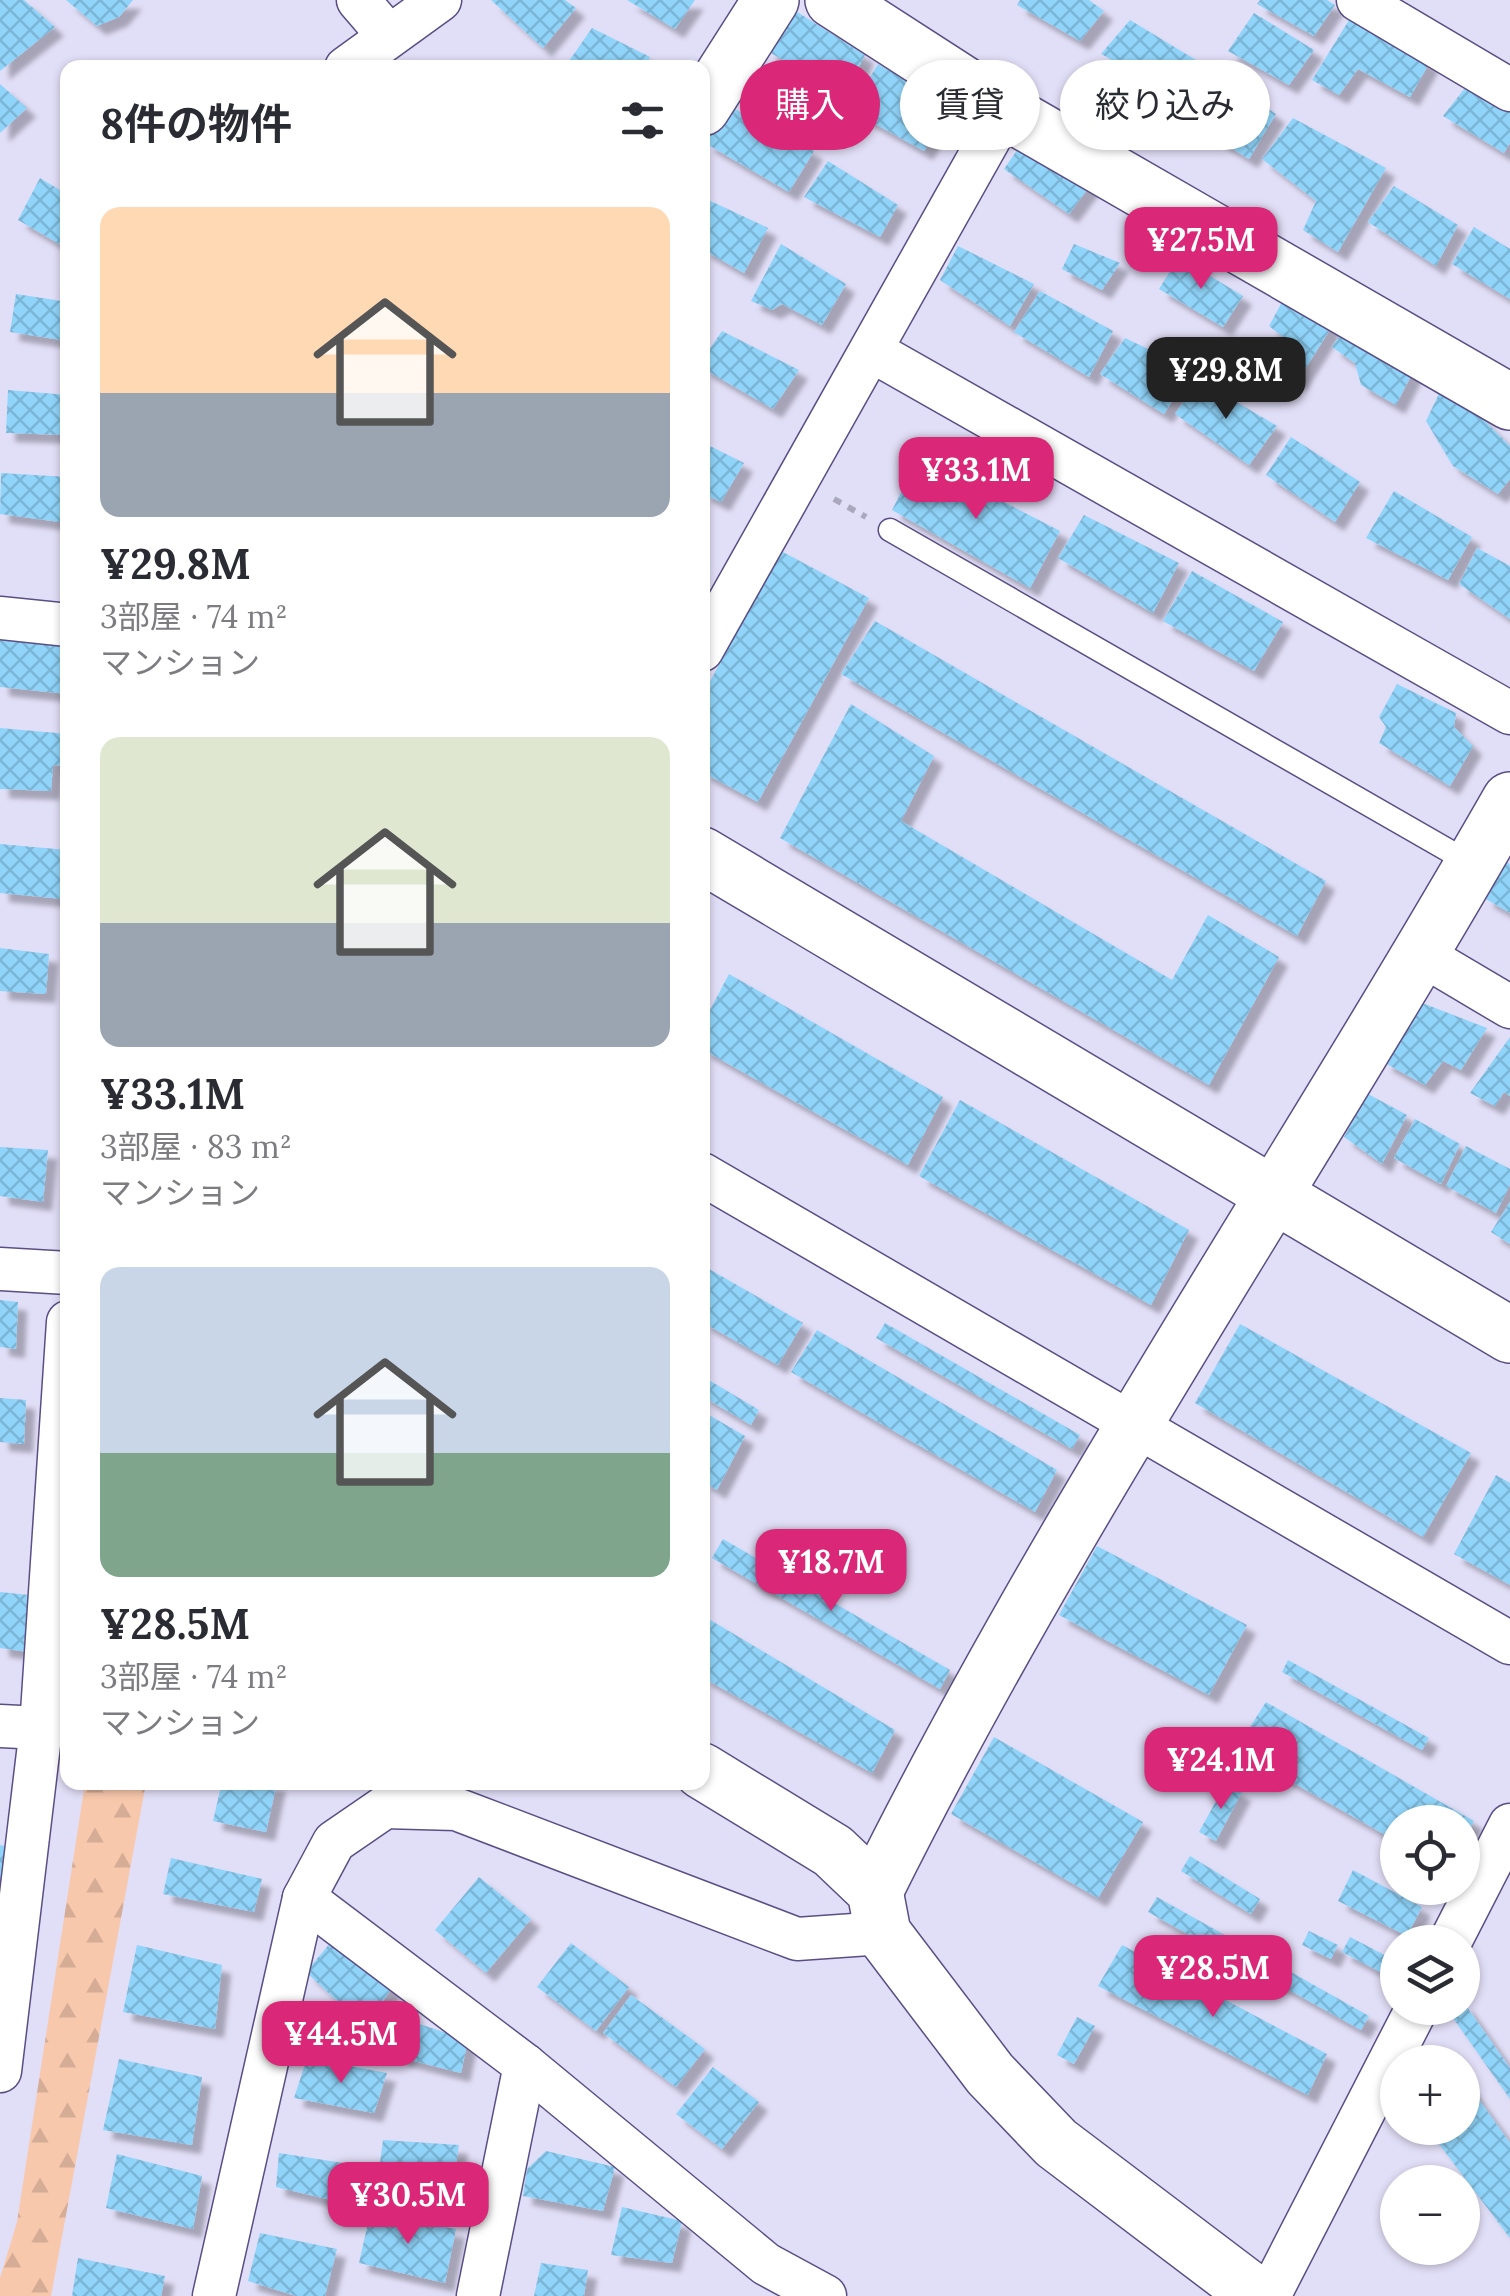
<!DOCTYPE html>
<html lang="ja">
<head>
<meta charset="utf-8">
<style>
	:root { --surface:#fff; --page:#f7f7f7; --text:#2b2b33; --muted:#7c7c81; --accent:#db2777 }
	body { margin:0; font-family:Lora,"Noto Sans JP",serif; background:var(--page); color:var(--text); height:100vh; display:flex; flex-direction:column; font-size:38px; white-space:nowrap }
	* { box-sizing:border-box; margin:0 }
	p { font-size:32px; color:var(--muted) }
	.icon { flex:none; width:55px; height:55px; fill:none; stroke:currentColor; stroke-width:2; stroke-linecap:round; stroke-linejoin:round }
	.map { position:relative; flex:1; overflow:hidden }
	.drawer { position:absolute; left:60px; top:60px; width:650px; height:1730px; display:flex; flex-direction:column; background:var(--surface); border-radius:20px; box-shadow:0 2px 8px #0004 }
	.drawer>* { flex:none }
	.hud { position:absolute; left:740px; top:60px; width:620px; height:90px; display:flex; gap:20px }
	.controls { position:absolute; left:1380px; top:1805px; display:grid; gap:20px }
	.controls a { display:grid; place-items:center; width:100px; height:100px; border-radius:50%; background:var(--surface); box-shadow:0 2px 8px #0004; font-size:50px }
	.price { position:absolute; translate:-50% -85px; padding:0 22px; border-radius:20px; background:var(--accent); color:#fff; font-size:32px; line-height:65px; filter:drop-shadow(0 2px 5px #0008) }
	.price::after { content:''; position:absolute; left:50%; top:60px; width:30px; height:22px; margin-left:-15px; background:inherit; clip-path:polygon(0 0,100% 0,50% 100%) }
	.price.on { background:#222; color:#fff }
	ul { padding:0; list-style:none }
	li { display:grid; align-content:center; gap:20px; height:530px; padding:0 40px }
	li span { display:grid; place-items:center; height:310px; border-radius:20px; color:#555 }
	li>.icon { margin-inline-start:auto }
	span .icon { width:180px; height:180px; fill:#fffc; stroke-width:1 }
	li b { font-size:42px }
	h2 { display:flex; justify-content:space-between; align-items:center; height:120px; padding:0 40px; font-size:42px }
	.tag { padding:0 35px; border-radius:45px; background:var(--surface); box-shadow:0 2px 8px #0004; font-size:35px; line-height:90px }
	.tag.on { background:var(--accent); color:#fff }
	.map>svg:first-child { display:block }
</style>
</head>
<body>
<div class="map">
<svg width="1510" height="2296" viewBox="0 0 1510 2296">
	<defs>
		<pattern id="forest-firs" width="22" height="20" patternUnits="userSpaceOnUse" patternTransform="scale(2.5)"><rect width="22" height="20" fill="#f8c8ac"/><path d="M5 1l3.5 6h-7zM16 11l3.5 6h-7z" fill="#d5ac95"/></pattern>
		<pattern id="building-cross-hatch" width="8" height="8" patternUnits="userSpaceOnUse" patternTransform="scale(2.5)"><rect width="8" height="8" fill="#90d4f9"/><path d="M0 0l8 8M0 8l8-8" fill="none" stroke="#7cb6d6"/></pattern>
		<filter id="shadow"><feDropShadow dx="9" dy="9" stdDeviation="2.5" flood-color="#0004"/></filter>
	</defs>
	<rect width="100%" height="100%" fill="#e1def7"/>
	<path fill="url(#forest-firs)" d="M85,1783H146L51,2296H0V2278L17,2222Z"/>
	<g fill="url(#building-cross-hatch)" filter="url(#shadow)">
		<path d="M0,0H24L55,27L0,71Z"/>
		<path d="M66,0H133L119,17L97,26Z"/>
		<path d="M491,0H565L576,8L543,48Z"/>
		<path d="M627,0H695L675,29Z"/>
		<path d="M1020,0H1089L1104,11L1080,41L1017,5Z"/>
		<path d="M1260,0H1327L1335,5L1314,36L1257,4Z"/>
		<path d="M794,10L865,55L845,94L767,51Z"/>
		<path d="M1254,13L1314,50L1289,85L1228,51Z"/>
		<path d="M1130,20L1204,65L1175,115L1152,103L1156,84L1101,54Z"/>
		<path d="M1349,20L1430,62L1410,97L1358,69L1339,95L1312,80Z"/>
		<path d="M592,28L650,57L644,68H581L569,61Z"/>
		<path d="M878,64L952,107L924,151L850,110Z"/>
		<path d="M1217,74L1276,114L1249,159L1185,120Z"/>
		<path d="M0,84L27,108L0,133Z"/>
		<path d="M1468,84L1510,108V143L1504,153L1443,116Z"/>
		<path d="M729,106L814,151L789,192L705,143Z"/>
		<path d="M1293,118L1386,168L1338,252L1303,230L1316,201L1262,159Z"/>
		<path d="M1024,140L1093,182L1069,214L1004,169Z"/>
		<path d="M828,161L898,205L880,237L804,197Z"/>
		<path d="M40,178L68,195V249L18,220Z"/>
		<path d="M1394,186L1458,225L1436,266L1368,222Z"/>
		<path d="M702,197L768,228L744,273L702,249Z"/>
		<path d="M1474,227L1510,249V299L1452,264Z"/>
		<path d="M781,244L846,284L822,325L782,304L772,310L751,301Z"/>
		<path d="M1074,244L1120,263L1102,290L1062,269Z"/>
		<path d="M958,246L1034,284L1010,326L940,280Z"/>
		<path d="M1179,257L1243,296L1223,327L1159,289Z"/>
		<path d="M1289,289L1336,320L1297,382L1272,368L1287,340L1269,326Z"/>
		<path d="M1040,291L1113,331L1089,377L1014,332Z"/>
		<path d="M16,294L68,302V341L10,332Z"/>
		<path d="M1345,328L1416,366L1396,405L1361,385L1355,363L1332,347Z"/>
		<path d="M722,331L799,370L773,409L702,368V360Z"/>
		<path d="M1125,338L1192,370L1164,414L1100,374Z"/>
		<path d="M1199,380L1277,426L1249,465L1175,414Z"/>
		<path d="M1445,381L1510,446V479L1498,494L1453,466L1426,421Z"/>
		<path d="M8,390L68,395V435L6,433Z"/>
		<path d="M1291,437L1360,482L1335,522L1266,475Z"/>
		<path d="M702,442L744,463L721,502L702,493Z"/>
		<path d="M919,458L1060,531L1030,588L892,510Z"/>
		<path d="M1,473L68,477V523L0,514Z"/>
		<path d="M1394,491L1472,537L1448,580L1366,538Z"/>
		<path d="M1084,515L1179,563L1153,613L1058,558Z"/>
		<path d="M1477,548L1510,566V619L1459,584Z"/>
		<path d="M781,551L869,598L758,802L702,772V696Z"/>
		<path d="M1192,571L1283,622L1254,671L1163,621Z"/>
		<path d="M875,621L1326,881L1297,936L841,674Z"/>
		<path d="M0,635L68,640V694L0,687Z"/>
		<path d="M1397,684L1456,713L1454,727L1473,746L1450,786L1379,743L1386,727L1379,717Z"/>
		<path d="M851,704L934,756L901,821L1172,980L1208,915L1279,957L1209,1085L780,838Z"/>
		<path d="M0,728L68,734V766L53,765L51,791L0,789Z"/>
		<path d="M0,844L67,850L63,899L0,893Z"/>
		<path d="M1505,861L1510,864V913L1484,898Z"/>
		<path d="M0,948L49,954L46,994L0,991Z"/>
		<path d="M729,974L943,1097L908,1165L702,1049V1025Z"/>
		<path d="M1417,1001L1487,1028L1461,1070L1443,1061L1425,1085L1383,1062Z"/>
		<path d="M1510,1037V1096L1504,1092L1495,1106L1470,1093Z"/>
		<path d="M1368,1094L1407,1115L1382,1164L1344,1137Z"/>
		<path d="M960,1100L1189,1230L1151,1305L919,1176Z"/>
		<path d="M1415,1119L1460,1144L1441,1184L1394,1158Z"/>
		<path d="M1466,1146L1510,1169V1185L1496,1213L1446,1186Z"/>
		<path d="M0,1147L48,1150L43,1202L0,1196Z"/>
		<path d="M1510,1202V1244L1491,1232Z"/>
		<path d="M702,1265L803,1323L778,1365L702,1322Z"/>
		<path d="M0,1300L18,1302L16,1349L0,1347Z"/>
		<path d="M885,1323L1080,1435L1072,1449L876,1338Z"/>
		<path d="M1240,1324L1471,1453L1423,1537L1195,1403Z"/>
		<path d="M817,1330L1057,1470L1035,1512L791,1372Z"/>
		<path d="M702,1376L759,1410L751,1425L702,1396Z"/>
		<path d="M0,1398L26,1400L24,1444L0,1442Z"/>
		<path d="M702,1411L745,1436L717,1490L702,1481Z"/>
		<path d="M1496,1475L1510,1483V1585L1454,1554Z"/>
		<path d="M723,1539L950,1670L940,1689L712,1558Z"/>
		<path d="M1097,1546L1247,1625L1209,1695L1059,1615Z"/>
		<path d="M0,1592L29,1595L28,1652L0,1648Z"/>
		<path d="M702,1615L895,1730L872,1773L702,1677Z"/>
		<path d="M1288,1660L1429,1738L1422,1750L1282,1672Z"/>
		<path d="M1266,1702L1474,1821L1462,1843V1822H1398V1842L1235,1750Z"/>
		<path d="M994,1737L1143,1822L1098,1898L951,1814Z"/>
		<path d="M222,1782H277L266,1832L213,1821Z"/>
		<path d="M1226,1783L1242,1792L1216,1841L1199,1832Z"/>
		<path d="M0,1845L13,1848L7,1892L0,1891Z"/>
		<path d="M1190,1856L1260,1899L1251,1914L1181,1871Z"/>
		<path d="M171,1858L262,1879L254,1912L163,1894Z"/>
		<path d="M1353,1870L1422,1907L1407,1936L1338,1901Z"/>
		<path d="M479,1877L531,1919L486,1973L435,1930Z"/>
		<path d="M1157,1897L1369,2016L1361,2030L1148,1912Z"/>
		<path d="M1309,1931L1338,1945L1331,1959L1302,1945Z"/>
		<path d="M1350,1937L1398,1962L1392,1978L1342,1952Z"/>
		<path d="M331,1942L394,1985L365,2027L306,1972Z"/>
		<path d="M571,1943L629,1987L596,2031L537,1987Z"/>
		<path d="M137,1945L222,1965L215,2029L123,2012Z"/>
		<path d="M1122,1945L1327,2054L1308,2095L1098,1986Z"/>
		<path d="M631,1995L705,2049L676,2087L603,2033Z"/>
		<path d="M1462,2000L1510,2068V2099L1446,2008H1462Z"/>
		<path d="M1077,2017L1095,2026L1074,2064L1057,2055Z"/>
		<path d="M404,2019L468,2040L461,2073L398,2057Z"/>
		<path d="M307,2058L387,2073L374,2113L294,2098Z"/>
		<path d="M119,2059L202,2077L192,2145L103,2130Z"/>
		<path d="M713,2067L759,2102L722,2149L676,2114Z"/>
		<path d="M1462,2076L1510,2143V2238L1427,2128H1462Z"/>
		<path d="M383,2140L459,2145L452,2189L378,2178Z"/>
		<path d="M546,2151L615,2167L603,2211L523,2196L527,2169Z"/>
		<path d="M279,2153L356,2165L348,2204L276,2187Z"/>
		<path d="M117,2154L202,2176L193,2229L106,2208Z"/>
		<path d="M622,2207L682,2221L672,2263L611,2255Z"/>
		<path d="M370,2214L456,2229L445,2283L359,2263Z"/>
		<path d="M260,2233L337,2249L325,2296H296L248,2281Z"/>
		<path d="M78,2258L165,2276L161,2296H72Z"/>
		<path d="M541,2263L588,2270L584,2296H534Z"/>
	</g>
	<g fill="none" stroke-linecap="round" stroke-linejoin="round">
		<g stroke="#5a4e84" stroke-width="25">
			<path id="service" d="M890,530L1472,864"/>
		</g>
		<g stroke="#5a4e84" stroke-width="45">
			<g id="minor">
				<path d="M358,0L388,35"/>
				<path d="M1358,0L1510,90"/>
				<path d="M346,68L440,0"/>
				<path d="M872,351L1510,713"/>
				<path d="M0,618L68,625"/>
				<path d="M702,650L1005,111"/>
				<path d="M1419,953L1510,1007"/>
				<path d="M702,1174L1510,1643"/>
				<path d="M0,1269L68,1273"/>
				<path d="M0,1726L41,1728L65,1713"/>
				<path d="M304,1898L525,2065L766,2264L825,2296"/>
				<path d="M1450,1942L1510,1825"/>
				<path d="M0,2071L41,1728L68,1322"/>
				<path d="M214,2296L304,1898L334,1842L385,1807L456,1809L797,1939L883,1933"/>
				<path d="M478,2296L525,2065"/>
				<path d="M1269,2296L1417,2008"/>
			</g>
		</g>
		<g stroke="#5a4e84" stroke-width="58">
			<g id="tertiary">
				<path d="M833,0L1005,111L1510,402"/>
				<path d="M702,108L771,0"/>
				<path d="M702,855L1510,1335"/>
				<path d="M702,1771L833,1851L875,1891L883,1933L990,2074L1056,2143L1258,2296"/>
				<path d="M875,1891C1062,1514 1301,1166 1510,800"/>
			</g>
		</g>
		<path stroke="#aaa7bf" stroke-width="6" stroke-dasharray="8 8" stroke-linecap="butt" d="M834,499L866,517"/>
		<use href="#service" stroke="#fff" stroke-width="22"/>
		<use href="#minor" stroke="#fff" stroke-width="42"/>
		<use href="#tertiary" stroke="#fff" stroke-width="55"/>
	</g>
</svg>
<div class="controls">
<a><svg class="icon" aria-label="locate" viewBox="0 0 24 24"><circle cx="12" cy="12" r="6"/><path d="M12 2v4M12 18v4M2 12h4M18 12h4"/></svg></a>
<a><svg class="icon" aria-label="layers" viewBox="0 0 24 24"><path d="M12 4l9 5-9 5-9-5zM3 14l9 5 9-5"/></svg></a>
<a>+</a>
<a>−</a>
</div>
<b class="price" style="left:1201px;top:292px">¥27.5M</b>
<b class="price on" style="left:1226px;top:422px">¥29.8M</b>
<b class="price" style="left:976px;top:522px">¥33.1M</b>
<b class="price" style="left:831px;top:1614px">¥18.7M</b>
<b class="price" style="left:1221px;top:1812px">¥24.1M</b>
<b class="price" style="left:1213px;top:2020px">¥28.5M</b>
<b class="price" style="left:341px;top:2086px">¥44.5M</b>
<b class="price" style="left:408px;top:2247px">¥30.5M</b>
<div class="hud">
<a class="tag on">購入</a>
<a class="tag">賃貸</a>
<a class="tag">絞り込み</a>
</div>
<section class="drawer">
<h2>8件の物件<svg class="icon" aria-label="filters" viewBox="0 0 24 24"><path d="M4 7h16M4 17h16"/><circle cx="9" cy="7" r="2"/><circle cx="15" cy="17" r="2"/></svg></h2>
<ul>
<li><span style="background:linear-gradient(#ffd9b3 60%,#9aa5b1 0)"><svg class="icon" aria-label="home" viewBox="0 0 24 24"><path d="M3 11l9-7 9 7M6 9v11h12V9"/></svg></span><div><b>¥29.8M</b><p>3部屋 · 74 m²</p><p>マンション</p></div></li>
<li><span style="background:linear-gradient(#dfe7d0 60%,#9aa5b1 0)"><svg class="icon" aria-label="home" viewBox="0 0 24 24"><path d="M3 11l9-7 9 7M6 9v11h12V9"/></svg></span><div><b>¥33.1M</b><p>3部屋 · 83 m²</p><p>マンション</p></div></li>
<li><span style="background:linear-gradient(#c9d6e8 60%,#7fa58c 0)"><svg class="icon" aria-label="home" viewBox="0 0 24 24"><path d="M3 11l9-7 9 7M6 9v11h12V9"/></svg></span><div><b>¥28.5M</b><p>3部屋 · 74 m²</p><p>マンション</p></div></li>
</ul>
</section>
</div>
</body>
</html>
